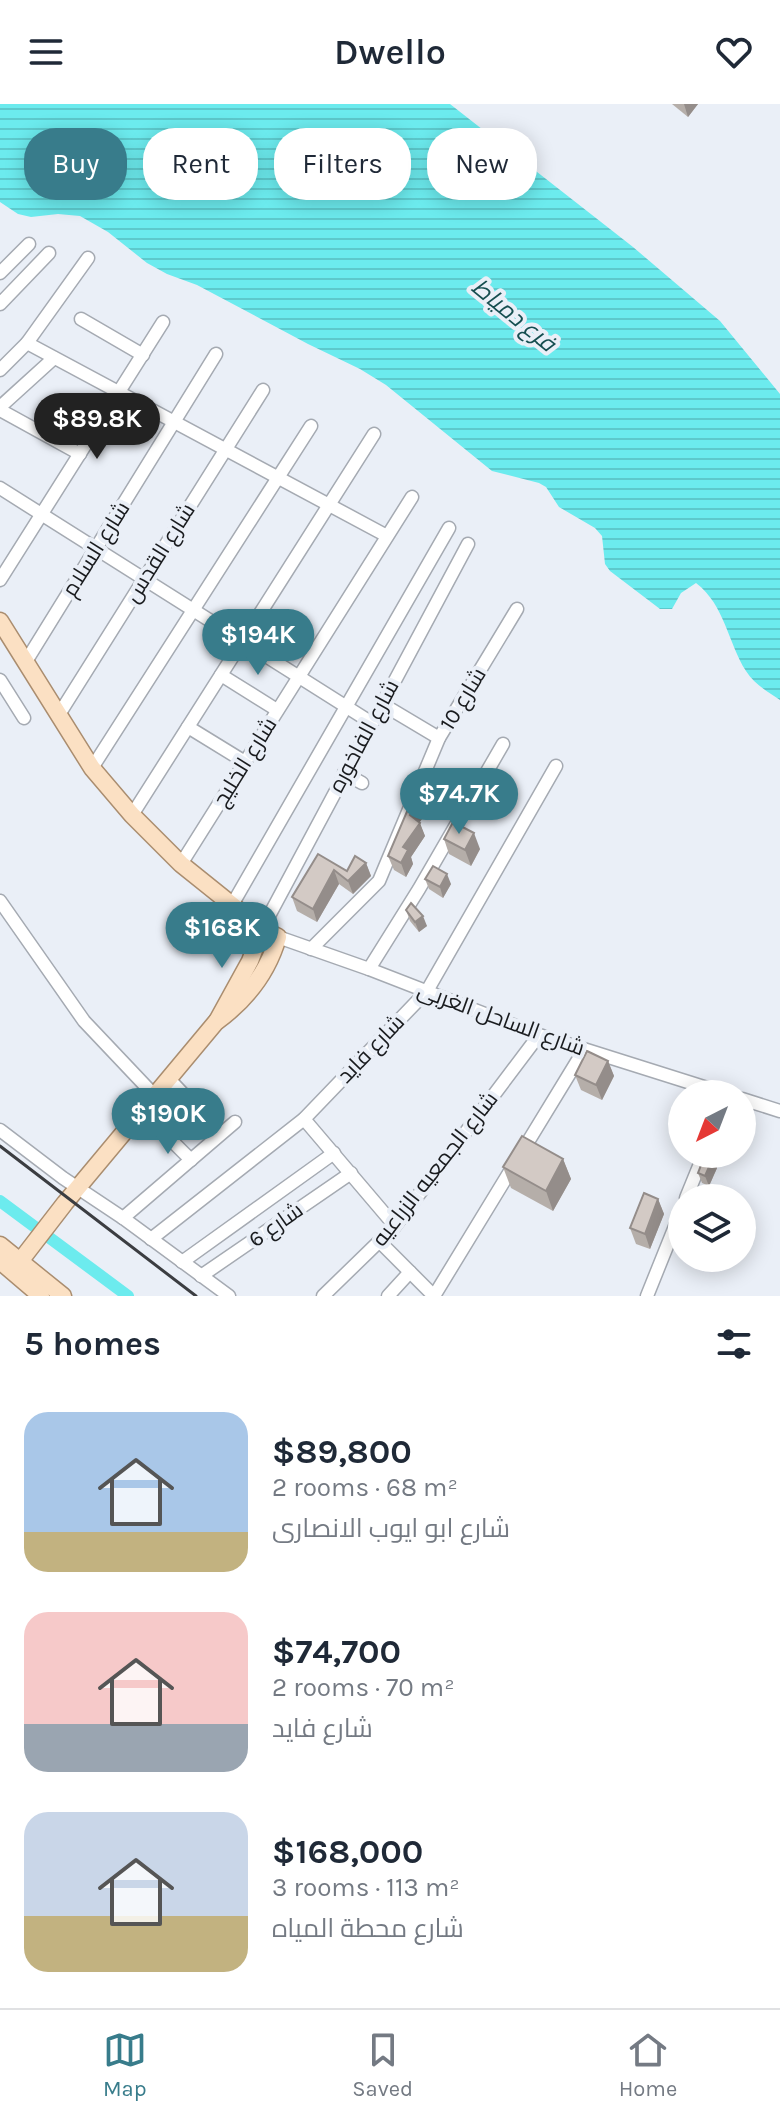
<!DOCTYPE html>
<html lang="en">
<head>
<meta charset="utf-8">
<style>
	:root { --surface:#fff; --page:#f2f2f3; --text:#1f2937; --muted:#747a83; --line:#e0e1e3; --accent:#387c8b }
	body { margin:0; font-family:Karla,Cairo,sans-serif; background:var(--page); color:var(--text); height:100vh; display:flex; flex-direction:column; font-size:30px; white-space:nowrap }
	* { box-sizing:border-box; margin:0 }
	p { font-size:26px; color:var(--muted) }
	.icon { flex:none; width:44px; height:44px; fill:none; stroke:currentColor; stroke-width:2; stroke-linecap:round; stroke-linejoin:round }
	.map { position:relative; height:1192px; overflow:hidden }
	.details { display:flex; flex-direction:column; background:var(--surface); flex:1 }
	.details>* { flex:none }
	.top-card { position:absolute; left:24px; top:24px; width:732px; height:72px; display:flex; gap:16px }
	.needle { width:52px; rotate:222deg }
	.fabs { position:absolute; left:668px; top:976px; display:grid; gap:16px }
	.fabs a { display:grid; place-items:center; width:88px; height:88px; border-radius:50%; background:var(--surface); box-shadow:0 4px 20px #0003; font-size:40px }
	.price { position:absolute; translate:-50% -68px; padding:0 18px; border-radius:28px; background:var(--accent); color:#fff; font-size:26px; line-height:52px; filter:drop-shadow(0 2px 4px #0008) }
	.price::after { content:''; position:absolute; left:50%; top:48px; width:24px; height:18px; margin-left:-12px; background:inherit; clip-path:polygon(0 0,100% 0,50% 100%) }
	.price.on { background:#222; color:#fff }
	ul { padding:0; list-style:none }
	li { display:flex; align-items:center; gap:24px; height:200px; padding:0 24px }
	li span { display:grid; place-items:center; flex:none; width:224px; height:160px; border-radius:24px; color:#555 }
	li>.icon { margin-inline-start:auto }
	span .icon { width:96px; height:96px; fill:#fffc; stroke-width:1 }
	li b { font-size:34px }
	h2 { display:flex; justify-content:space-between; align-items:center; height:96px; padding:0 24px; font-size:34px }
	.pill { padding:0 28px; border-radius:32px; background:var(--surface); box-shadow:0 4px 20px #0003; font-size:28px; line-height:72px }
	.pill.on { background:var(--accent); color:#fff }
	header { display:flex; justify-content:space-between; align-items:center; height:104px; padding:0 24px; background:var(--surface); font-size:36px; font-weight:600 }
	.tabs { display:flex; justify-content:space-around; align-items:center; height:112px; border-top:2px solid var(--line); background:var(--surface); font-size:22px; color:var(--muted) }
	.tabs a { display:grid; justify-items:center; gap:4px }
	.tabs .on { color:var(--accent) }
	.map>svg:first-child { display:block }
</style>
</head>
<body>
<header><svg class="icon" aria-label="menu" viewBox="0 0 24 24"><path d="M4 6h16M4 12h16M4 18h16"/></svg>Dwello<svg class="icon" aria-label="heart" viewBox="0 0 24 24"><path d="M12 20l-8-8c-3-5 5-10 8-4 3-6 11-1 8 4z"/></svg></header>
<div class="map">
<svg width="780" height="1192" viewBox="0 0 780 1192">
	<defs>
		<pattern id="water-rules" width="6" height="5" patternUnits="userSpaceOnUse" patternTransform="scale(2)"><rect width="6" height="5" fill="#6cebee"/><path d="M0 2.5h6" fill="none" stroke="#5dc9cc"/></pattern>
	</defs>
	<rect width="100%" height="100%" fill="#eaeff7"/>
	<path fill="url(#water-rules)" d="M0,0H450L633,143L720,217L780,290V596C768,588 754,580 746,567C728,539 725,501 696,479L681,489L672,505H660L610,467L605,460L602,432L595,424L559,403L546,383L539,379L492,367L386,281L360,265L308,240L197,181L167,170L147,159L108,128L80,112L58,110L31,113L18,110L0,98Z"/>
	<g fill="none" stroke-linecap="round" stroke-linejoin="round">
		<path stroke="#6cebee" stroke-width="12" d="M0,1097L128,1192"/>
		<g stroke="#a5aab2" stroke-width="15">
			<g id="minor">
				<path d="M0,169L29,140"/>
				<path d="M0,200L49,149"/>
				<path d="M81,215L143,251"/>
				<path d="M27,239L387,432"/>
				<path d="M0,266L27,239L88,154"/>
				<path d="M0,303L54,254"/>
				<path d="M0,306L80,350"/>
				<path d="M0,384L372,619"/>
				<path d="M0,476L163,218"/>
				<path d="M25,559L216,250"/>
				<path d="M221,571L277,606"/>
				<path d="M0,576L24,614"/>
				<path d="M382,600L439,634"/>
				<path d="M58,612L263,286"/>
				<path d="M188,623L245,658"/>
				<path d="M92,664L311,322"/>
				<path d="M344,669L362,679"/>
				<path d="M132,711L374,330"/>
				<path d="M181,760L412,393"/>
				<path d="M0,797L84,917L155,992"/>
				<path d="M232,801L449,424"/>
				<path d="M262,825L468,440"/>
				<path d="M278,833L369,865L539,931L726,990"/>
				<path d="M311,845L379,777L439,634L517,505"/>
				<path d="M369,865L419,785L503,640"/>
				<path d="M169,975L202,1010"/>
				<path d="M742,995L780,1007"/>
				<path d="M142,1007L191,1056"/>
				<path d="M304,1015L395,1122"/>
				<path d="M0,1026L63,1074L123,1114L229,1192"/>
				<path d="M686,1094L704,1050"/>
				<path d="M123,1114L235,1018"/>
				<path d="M151,1135L304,1015L427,887L556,662"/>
				<path d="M381,1139L434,1192"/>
				<path d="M182,1158L334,1049"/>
				<path d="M201,1172L351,1069"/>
				<path d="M323,1192L395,1122L539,931"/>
				<path d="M388,1192L410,1168"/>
				<path d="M434,1192L584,946"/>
				<path d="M647,1192L682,1105"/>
			</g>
		</g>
		<g stroke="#aa8d6f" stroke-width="19">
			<g id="major">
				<path d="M0,517L92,664L132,711L181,760L262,825L278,833C268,868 245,897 216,918L65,1099L21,1156"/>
				<path d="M217,917L250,857L262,825"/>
				<path d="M0,1141L63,1192"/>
				<path d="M0,1157L41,1192"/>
			</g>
		</g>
		<use href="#minor" stroke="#fff" stroke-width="12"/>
		<use href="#major" stroke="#fbe0c3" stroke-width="16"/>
		<path stroke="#3b3d41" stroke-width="3" d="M0,1042L196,1192"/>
	</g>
	<g fill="#b5aea9">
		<path d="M672,0H698L688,13Z"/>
		<path d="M417,701L422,715L419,718L425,732L411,753L413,760L406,773L394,766L388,752Z"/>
		<path d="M444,735L480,745L471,762L449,750Z"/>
		<path d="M318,750L347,767L366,759L371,772L353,790L339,780L317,818L297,807L292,793Z"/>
		<path d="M425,775L451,780L443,794L429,785Z"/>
		<path d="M406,806L427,822L419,828L410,817Z"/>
		<path d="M608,957L614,972L602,996L581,986L575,971Z"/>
		<path d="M713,1054L717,1064L709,1082L702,1079L698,1069Z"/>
		<path d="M563,1055L571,1075L553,1107L511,1084L503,1063Z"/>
		<path d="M658,1095L664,1110L650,1145L636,1140L630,1124Z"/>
		<path d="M682,1111V1140L678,1139L674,1128Z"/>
	</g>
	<g fill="#948d8a">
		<path d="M684,0H698L688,13Z"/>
		<path d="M417,701L422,715L415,725L410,711Z"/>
		<path d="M420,719L425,732L411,753L413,760L406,773L401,759L403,743Z"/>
		<path d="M474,729L480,745L471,762L465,746Z"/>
		<path d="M366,759L371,772L353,790L348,777Z"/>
		<path d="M334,766L339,780L317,818L313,805Z"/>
		<path d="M447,770L451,780L443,794L440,783Z"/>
		<path d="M423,812L427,822L419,828L415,818Z"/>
		<path d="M608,957L614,972L602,996L596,981Z"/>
		<path d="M713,1054L717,1064L709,1082L705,1072Z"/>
		<path d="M563,1055L571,1075L553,1107L546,1087Z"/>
		<path d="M658,1095L664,1110L650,1145L645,1130Z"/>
	</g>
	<g fill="#d3cac5" stroke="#948d8a" stroke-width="2">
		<path d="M411,698L417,701L410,711L420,719L403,743L408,746L401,759L388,752Z"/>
		<path d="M453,718L474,729L465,746L444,735Z"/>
		<path d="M318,750L347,767L355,752L366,759L348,777L334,766L313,805L292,793Z"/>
		<path d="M433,762L447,770L440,783L425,775Z"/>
		<path d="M411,799L423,812L415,818L406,806Z"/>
		<path d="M587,947L608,957L596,981L575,971Z"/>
		<path d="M522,1032L563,1055L546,1087L503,1063Z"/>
		<path d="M705,1051L713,1054L705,1072L698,1069Z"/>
		<path d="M644,1089L658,1095L645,1130L630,1124Z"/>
		<path d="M682,1110V1129L681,1131L674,1128Z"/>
	</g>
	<g text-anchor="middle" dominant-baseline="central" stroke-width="8" stroke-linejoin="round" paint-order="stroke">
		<g font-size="22" fill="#191b1e" stroke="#eaeff7">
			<text transform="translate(96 445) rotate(-58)">شارع السلام</text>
			<text transform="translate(160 449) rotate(-58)">شارع القدس</text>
			<text transform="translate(463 595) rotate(-59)">شارع 10</text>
			<text transform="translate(364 632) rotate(-62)">شارع الفاخوره</text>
			<text transform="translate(245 658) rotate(-58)">شارع الخليج</text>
			<text transform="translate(501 915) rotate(20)">شارع الساحل الغربى</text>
			<text transform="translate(371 945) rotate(-46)">شارع فايد</text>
			<text transform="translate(435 1065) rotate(-52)">شارع الجمعيه الزراعيه</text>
			<text transform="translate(276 1121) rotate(-35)">شارع 6</text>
		</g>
		<g font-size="24" font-style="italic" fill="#164e50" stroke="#eaeff7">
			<text transform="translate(514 211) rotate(39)">فرع دمياط</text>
		</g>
	</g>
</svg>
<div class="fabs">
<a><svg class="needle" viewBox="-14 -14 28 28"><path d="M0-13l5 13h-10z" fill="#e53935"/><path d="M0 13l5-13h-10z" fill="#747a83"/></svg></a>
<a><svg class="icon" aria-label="layers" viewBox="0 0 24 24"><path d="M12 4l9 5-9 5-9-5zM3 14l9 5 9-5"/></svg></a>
</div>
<b class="price on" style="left:97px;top:357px">$89.8K</b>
<b class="price" style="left:258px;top:573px">$194K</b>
<b class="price" style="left:459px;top:732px">$74.7K</b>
<b class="price" style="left:222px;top:866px">$168K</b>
<b class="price" style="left:168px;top:1052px">$190K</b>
<div class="top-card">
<a class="pill on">Buy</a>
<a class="pill">Rent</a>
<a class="pill">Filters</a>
<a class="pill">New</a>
</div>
</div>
<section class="details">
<h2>5 homes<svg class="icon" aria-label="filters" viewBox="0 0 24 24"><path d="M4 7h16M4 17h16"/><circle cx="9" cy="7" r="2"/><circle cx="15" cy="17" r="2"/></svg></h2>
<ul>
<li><span style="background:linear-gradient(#a9c7e8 75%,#c2b280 0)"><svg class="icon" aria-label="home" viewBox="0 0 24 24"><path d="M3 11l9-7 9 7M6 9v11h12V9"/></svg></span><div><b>$89,800</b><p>2 rooms · 68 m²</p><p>شارع ابو ايوب الانصارى</p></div></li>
<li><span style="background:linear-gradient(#f6c9c9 70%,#9aa5b1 0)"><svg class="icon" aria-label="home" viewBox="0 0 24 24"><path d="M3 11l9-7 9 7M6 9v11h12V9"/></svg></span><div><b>$74,700</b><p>2 rooms · 70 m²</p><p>شارع فايد</p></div></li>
<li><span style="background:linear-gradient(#c9d6e8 65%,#c2b280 0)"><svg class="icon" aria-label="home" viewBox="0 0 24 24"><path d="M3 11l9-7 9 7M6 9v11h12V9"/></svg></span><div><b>$168,000</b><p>3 rooms · 113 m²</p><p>شارع محطة المياه</p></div></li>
</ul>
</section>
<nav class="tabs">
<a class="on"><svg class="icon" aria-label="map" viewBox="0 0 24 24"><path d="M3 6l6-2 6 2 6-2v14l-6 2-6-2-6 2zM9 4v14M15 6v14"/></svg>Map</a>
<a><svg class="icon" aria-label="saved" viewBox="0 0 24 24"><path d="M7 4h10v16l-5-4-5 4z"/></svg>Saved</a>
<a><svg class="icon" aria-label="home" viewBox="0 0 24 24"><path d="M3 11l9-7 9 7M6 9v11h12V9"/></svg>Home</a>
</nav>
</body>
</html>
